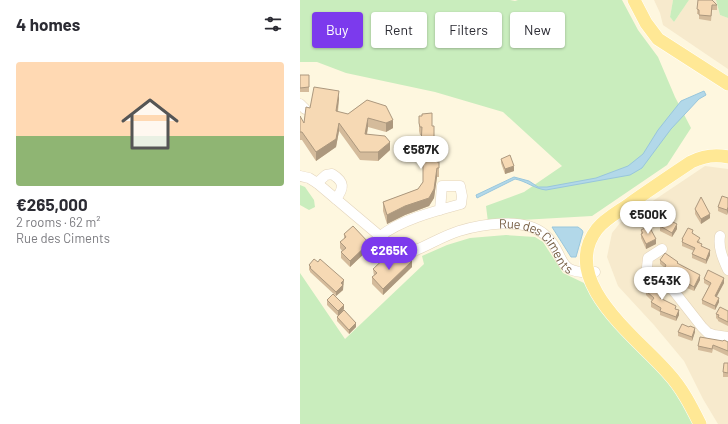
<!DOCTYPE html>
<html lang="en">
<head>
<meta charset="utf-8">
<style>
	:root { --surface:#fff; --page:#f2f2f3; --text:#2b2b33; --muted:#7c7c81; --line:#e1e1e2; --accent:#7c3aed }
	body { margin:0; font-family:Barlow,sans-serif; background:var(--page); color:var(--text); height:100vh; display:flex; flex-direction:column; font-size:15px; white-space:nowrap }
	* { box-sizing:border-box; margin:0 }
	p { font-size:13px; color:var(--muted) }
	.icon { flex:none; width:22px; height:22px; fill:none; stroke:currentColor; stroke-width:2; stroke-linecap:round; stroke-linejoin:round }
	.map { position:relative; flex:1; overflow:hidden }
	.side { display:flex; flex-direction:column; background:var(--surface); width:300px }
	.side>* { flex:none }
	.guide { position:absolute; left:12px; top:12px; width:356px; height:36px; display:flex; gap:8px }
	.price { position:absolute; translate:-50% -34px; padding:0 9px; border-radius:14px; background:#fff; color:#222; font-size:13px; line-height:26px; filter:drop-shadow(0 1px 2px #0008) }
	.price::after { content:''; position:absolute; left:50%; top:24px; width:12px; height:9px; margin-left:-6px; background:inherit; clip-path:polygon(0 0,100% 0,50% 100%) }
	.price.current { background:var(--accent); color:#fff }
	ul { padding:0; list-style:none }
	li { display:grid; align-content:center; gap:8px; height:212px; padding:0 16px }
	li+li { border-top:1px solid var(--line) }
	li span { display:grid; place-items:center; height:124px; border-radius:4px; color:#555 }
	li>.icon { margin-inline-start:auto }
	span .icon { width:72px; height:72px; fill:#fffc; stroke-width:1 }
	li b { font-size:17px }
	h2 { display:flex; justify-content:space-between; align-items:center; height:48px; padding:0 16px; font-size:17px }
	.tag { padding:0 14px; border-radius:4px; background:var(--surface); box-shadow:0 1px 3px #0004; font-size:14px; line-height:36px }
	.tag.current { background:var(--accent); color:#fff }
	main { display:flex; flex:1; min-height:0 }
	.map>svg:first-child { display:block }
</style>
</head>
<body>
<main>
<section class="side">
<h2>4 homes<svg class="icon" aria-label="filters" viewBox="0 0 24 24"><path d="M4 7h16M4 17h16"/><circle cx="9" cy="7" r="2"/><circle cx="15" cy="17" r="2"/></svg></h2>
<ul>
<li><span style="background:linear-gradient(#ffd9b3 60%,#8fb573 0)"><svg class="icon" aria-label="home" viewBox="0 0 24 24"><path d="M3 11l9-7 9 7M6 9v11h12V9"/></svg></span><div><b>€265,000</b><p>2 rooms · 62 m²</p><p>Rue des Ciments</p></div></li>
</ul>
</section>
<div class="map">
<svg width="428" height="424" viewBox="0 0 428 424">
	<rect width="100%" height="100%" fill="#fef7df"/>
	<g fill="#f7eacd">
		<path d="M354,0H373L370,17L374,22L389,0H416L420,15L428,18V69L363,25L360,13Z"/>
		<path d="M405,166L428,169V424H418L403,399L384,361L354,325L318,286L307,257L312,233L320,223Z"/>
	</g>
	<g fill="#c9edbd">
		<path d="M0,0H210L215,1L218,0H322L338,30L358,57L375,97L391,128L367,165L292,216L188,222L186,206L224,192L262,166L203,112L135,92L46,73L17,62H0Z"/>
		<path d="M373,0H389L374,22L370,17Z"/>
		<path d="M416,0H428V18L420,15Z"/>
		<path d="M0,185L5,187L14,200L15,207L9,210L0,205Z"/>
		<path d="M206,235L235,237L243,242L263,273L284,283L295,300L375,388L395,424H0V273L45,339L124,264L122,256L147,245L170,238Z"/>
	</g>
	<g fill="#b2d8e9" stroke="#98c6dc">
		<path d="M404,91L406,95L399,99L371,129L342,168L330,175L246,190C235,189 226,181 215,179L177,198L176,195L214,177L229,181L238,187H247L296,178L328,166L343,154L358,130L381,101Z"/>
		<path d="M252,227H278L282,230L283,232L276,257H271Z"/>
	</g>
	<g fill="none" stroke-linecap="round" stroke-linejoin="round">
		<g stroke="#e3d4bb" stroke-width="11">
			<g id="minor">
				<path d="M0,104L5,109"/>
				<path id="s1" d="M0,176L9,178L17,183L94,248L108,252L114,251C129,245 143,236 159,231C182,224 224,217 244,234C268,254 252,275 295,272"/>
				<path d="M17,183L26,175L32,174C45,182 44,188 36,199"/>
				<path d="M420,236C418,248 423,259 428,270"/>
				<path d="M79,237C100,220 135,211 161,204L162,196L160,186H142L140,210"/>
				<path d="M362,249L348,258L347,267L349,275L373,290L402,327L408,333L414,335L428,337"/>
			</g>
		</g>
		<g stroke="#fff" stroke-width="14">
			<g id="major">
				<path d="M334,0L346,23L358,39L428,84"/>
				<path d="M400,424C391,406 382,388 368,373C339,339 257,281 297,229C305,219 318,212 328,205C349,190 370,176 391,162C403,156 414,154 428,157"/>
			</g>
		</g>
		<use href="#minor" stroke="#fff" stroke-width="10"/>
		<use href="#major" stroke="#ffe895" stroke-width="13"/>
	</g>
	<g fill="#d4bb9b">
		<path d="M398,0L417,5V10H412L411,21L399,19V14H397Z"/>
		<rect x="0" y="75" width="9" height="17"/>
		<path d="M39,99L38,112L48,114L67,100L93,128L86,132L68,127L67,135L90,150L78,161L60,160L39,131L36,147L16,161L2,140H0V116L4,123L10,108Z"/>
		<path d="M119,116L132,126L137,162H139V177H137L134,198L129,206L105,215L87,224L83,211V202L118,189L123,182V152H121V135H120L119,131Z"/>
		<path d="M201,159L214,171L205,174L201,163Z"/>
		<path d="M428,198V211L427,215L418,211V207Z"/>
		<path d="M395,209L410,218L401,224L395,214Z"/>
		<path d="M360,226L377,229L372,237L360,231Z"/>
		<path d="M341,230L356,244L346,249L341,238Z"/>
		<path d="M393,233L400,242L399,243L402,247L410,255L406,264L392,258V254L394,251L382,246V239Z"/>
		<path d="M44,234L69,249L50,267L41,258V252L42,251L40,248V242L44,239Z"/>
		<path d="M92,259L112,267L83,295L72,284V277L74,276L73,269Z"/>
		<path d="M360,260L378,264L400,280L394,291L387,288L388,283L376,277L375,278L365,271V268L360,264Z"/>
		<path d="M9,265L44,285H43V290L36,296L10,272V271L9,270Z"/>
		<path d="M404,279L424,283L416,297L419,302L415,310L402,304V300L409,286L404,283Z"/>
		<path d="M346,291H360L363,297L361,298L376,310L379,315L376,321L360,315V312L351,307V302L352,301L346,295Z"/>
		<path d="M27,300L44,309L41,313L56,327L49,334L37,321V317L38,316L27,305Z"/>
		<path d="M428,311V326L418,321V320L416,318V314Z"/>
		<path d="M378,332H395L392,341L378,336Z"/>
		<path d="M423,341L428,342V356L413,349L412,353L398,350V346Z"/>
		<path d="M428,363V377H423V372Z"/>
	</g>
	<g fill="#ac987e">
		<path d="M39,91V99L36,120V111Z"/>
		<path d="M68,118V127L65,143V134Z"/>
		<path d="M93,120V128L86,132V123Z"/>
		<path d="M39,123V131L36,147L16,161V152Z"/>
		<path d="M90,142V150L78,161V152Z"/>
		<path d="M214,166V171L205,174V169Z"/>
		<path d="M137,168V177L134,198L129,206L105,215L87,224V215L105,206Z"/>
		<path d="M428,207V211L427,215V210Z"/>
		<path d="M410,214V218L401,224V219Z"/>
		<path d="M377,224V229L372,237V233Z"/>
		<path d="M356,239V244L346,249V244Z"/>
		<path d="M69,243V249L50,267V261Z"/>
		<path d="M410,250V255L406,264V260Z"/>
		<path d="M112,261V267L83,295V289Z"/>
		<path d="M400,275V280L394,291V287Z"/>
		<path d="M424,278V283L415,300V296Z"/>
		<path d="M44,280L43,290L36,296V292L41,283Z"/>
		<path d="M363,292V297L360,302V298Z"/>
		<path d="M419,298V302L415,310V306Z"/>
		<path d="M44,305V309L38,316V311Z"/>
		<path d="M379,310V315L376,321V317Z"/>
		<path d="M56,323V327L49,334V330Z"/>
		<path d="M395,328V332L392,341V337Z"/>
	</g>
	<g fill="#f6d9b4" stroke="#ac987e">
		<path d="M398,0H412L417,5H412L411,16L399,15V10L397,9Z"/>
		<path d="M0,75H9V87L0,88Z"/>
		<path d="M14,87L39,91L36,111L48,114L67,100L86,106L93,120L86,123L68,118L65,134L85,136L90,142L78,152H60L39,123L36,139L16,152L2,132H0V116L4,123L6,107L10,108Z"/>
		<path d="M132,113V126H134V147H137V162H139V168H137L134,189L129,198L105,206L87,215L83,202L118,189L123,182V143H121L122,127H120L119,123V116H122V114Z"/>
		<path d="M210,155L214,166L205,169L201,159Z"/>
		<path d="M422,196L428,198V207L427,210L418,207Z"/>
		<path d="M401,197L410,214L401,219L395,209Z"/>
		<path d="M365,218L377,224L372,233L360,226Z"/>
		<path d="M53,226L69,243L50,261L41,252L46,248L40,242L46,237L44,234Z"/>
		<path d="M349,226L356,239L346,244L341,234L343,233L341,230Z"/>
		<path d="M388,228L393,230L392,233L400,238L397,242L402,244L401,246L410,250L406,260L392,254L395,248L382,242L383,239H382Z"/>
		<path d="M365,253L378,262L377,263L400,275L394,287L387,283L389,279L376,273L375,274L365,267L366,265L360,260Z"/>
		<path d="M88,255L92,259L97,260L112,261L83,289L72,277L77,273L73,269Z"/>
		<path d="M14,259L18,262L20,259L44,280L41,283L43,285L36,292L10,268L11,267L9,265Z"/>
		<path d="M408,270L424,278L415,296L419,298L415,306L402,300L411,283L404,279Z"/>
		<path d="M351,283L360,289V291L363,292L360,298L376,306L375,309L379,310L376,317L360,311L361,308L351,302L354,298L346,291Z"/>
		<path d="M33,294L44,305L38,311L27,300Z"/>
		<path d="M420,307L428,311V322L418,317L419,315L416,314Z"/>
		<path d="M44,310L56,323L49,330L37,317Z"/>
		<path d="M382,324L389,327L390,326L395,328L392,337L378,332Z"/>
		<path d="M400,337L423,341L424,340L428,342V351L413,345L412,349L398,346Z"/>
		<path d="M424,363H428V373L423,372Z"/>
	</g>
	<g text-anchor="middle" dominant-baseline="central" stroke-width="4" stroke-linejoin="round" paint-order="stroke">
		<g font-size="13" fill="#775f45" stroke="#fff9e7">
			<text stroke="none"><textPath href="#s1" startOffset="277">Rue des Ciments</textPath></text>
		</g>
	</g>
</svg>
<b class="price" style="left:121px;top:170px">€587K</b>
<b class="price" style="left:348px;top:235px">€500K</b>
<b class="price current" style="left:89px;top:271px">€265K</b>
<b class="price" style="left:362px;top:301px">€543K</b>
<div class="guide">
<a class="tag current">Buy</a>
<a class="tag">Rent</a>
<a class="tag">Filters</a>
<a class="tag">New</a>
</div>
</div>
</main>
</body>
</html>
